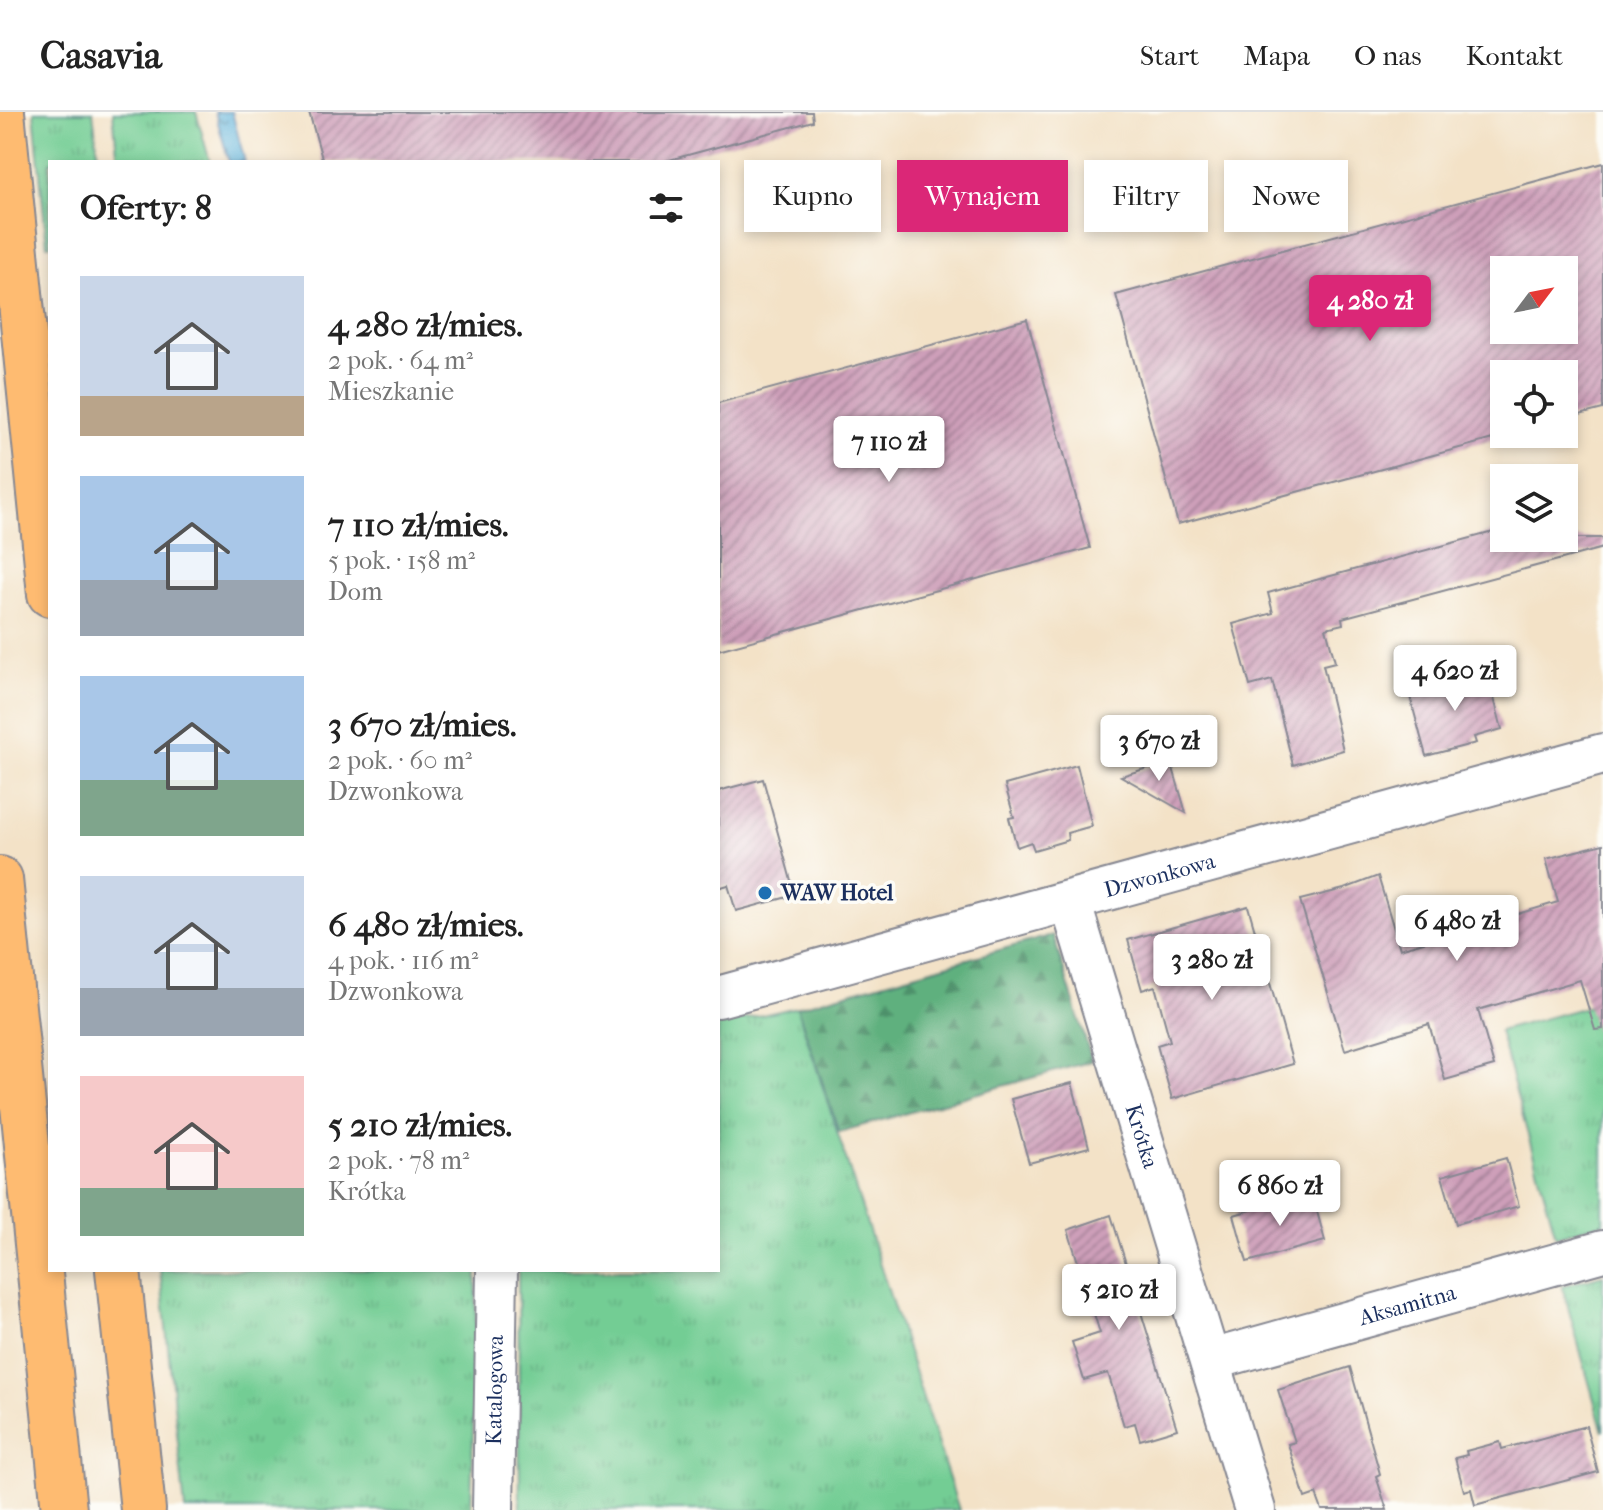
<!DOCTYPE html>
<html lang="pl">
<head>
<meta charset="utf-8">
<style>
	:root { --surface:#fff; --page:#f6f6f6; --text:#222; --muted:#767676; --line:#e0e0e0; --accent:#db2777 }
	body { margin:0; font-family:"IM FELL French Canon",serif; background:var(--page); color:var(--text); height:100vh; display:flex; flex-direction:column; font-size:30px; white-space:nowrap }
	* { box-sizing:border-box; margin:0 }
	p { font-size:26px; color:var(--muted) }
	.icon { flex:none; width:44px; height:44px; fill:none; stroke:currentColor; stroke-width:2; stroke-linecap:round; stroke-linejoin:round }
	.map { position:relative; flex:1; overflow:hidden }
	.panel { position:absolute; left:48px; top:48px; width:672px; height:1112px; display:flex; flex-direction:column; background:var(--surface); border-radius:0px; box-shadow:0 4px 12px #0003 }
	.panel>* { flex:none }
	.top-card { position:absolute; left:744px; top:48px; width:738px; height:72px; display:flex; gap:16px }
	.needle { width:52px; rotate:58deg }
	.tools { position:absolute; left:1490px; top:144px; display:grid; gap:16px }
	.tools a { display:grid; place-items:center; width:88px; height:88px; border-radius:0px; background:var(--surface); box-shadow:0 4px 12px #0003; font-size:40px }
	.price { position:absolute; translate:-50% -68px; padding:0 18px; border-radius:8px; background:#fff; color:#222; font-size:26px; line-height:52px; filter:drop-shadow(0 2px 4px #0008) }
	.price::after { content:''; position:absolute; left:50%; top:48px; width:24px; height:18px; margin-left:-12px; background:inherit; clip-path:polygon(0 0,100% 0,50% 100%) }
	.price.active { background:var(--accent); color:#fff }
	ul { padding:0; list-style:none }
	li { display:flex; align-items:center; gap:24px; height:200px; padding:0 32px }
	li span { display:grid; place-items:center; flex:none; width:224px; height:160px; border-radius:0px; color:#555 }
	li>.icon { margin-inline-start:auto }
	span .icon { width:96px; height:96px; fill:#fffc; stroke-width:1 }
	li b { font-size:34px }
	h2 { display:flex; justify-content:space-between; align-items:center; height:96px; padding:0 32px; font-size:34px }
	.chip { padding:0 28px; border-radius:0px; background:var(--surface); box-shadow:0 4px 12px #0003; font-size:28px; line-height:72px }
	.chip.active { background:var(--accent); color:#fff }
	header { display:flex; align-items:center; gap:48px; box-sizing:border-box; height:112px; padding:0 40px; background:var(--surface); border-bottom:2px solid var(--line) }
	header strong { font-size:38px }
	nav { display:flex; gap:44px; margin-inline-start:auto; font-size:28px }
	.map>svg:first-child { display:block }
</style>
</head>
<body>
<header>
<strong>Casavia</strong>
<nav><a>Start</a><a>Mapa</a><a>O nas</a><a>Kontakt</a></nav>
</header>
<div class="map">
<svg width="1603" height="1398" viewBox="0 0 1603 1398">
	<defs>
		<pattern id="grass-tufts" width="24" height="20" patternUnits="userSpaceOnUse" patternTransform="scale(2)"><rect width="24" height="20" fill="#73cd94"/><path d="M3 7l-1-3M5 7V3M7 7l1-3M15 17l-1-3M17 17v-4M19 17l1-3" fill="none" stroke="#63b082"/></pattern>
		<pattern id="forest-firs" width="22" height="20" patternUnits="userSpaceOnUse" patternTransform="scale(2)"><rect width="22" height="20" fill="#5eb07e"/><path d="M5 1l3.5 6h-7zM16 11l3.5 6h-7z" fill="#4d906a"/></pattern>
		<pattern id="water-ripples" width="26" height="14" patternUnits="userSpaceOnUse" patternTransform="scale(2)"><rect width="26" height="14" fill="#60b3db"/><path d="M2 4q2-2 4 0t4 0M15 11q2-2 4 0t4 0" fill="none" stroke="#4e92b5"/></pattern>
		<pattern id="building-hatch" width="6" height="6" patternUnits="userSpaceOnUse" patternTransform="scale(2)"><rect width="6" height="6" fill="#ce9fb9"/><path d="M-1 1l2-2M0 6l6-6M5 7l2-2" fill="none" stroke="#a6829a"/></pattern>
	</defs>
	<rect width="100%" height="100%" fill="#fdfcf7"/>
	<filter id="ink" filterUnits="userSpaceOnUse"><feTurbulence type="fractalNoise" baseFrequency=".0125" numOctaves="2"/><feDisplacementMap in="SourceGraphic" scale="16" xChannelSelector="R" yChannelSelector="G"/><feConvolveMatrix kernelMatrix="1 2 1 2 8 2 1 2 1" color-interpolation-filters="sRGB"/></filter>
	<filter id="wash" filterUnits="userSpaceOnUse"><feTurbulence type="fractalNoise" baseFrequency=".006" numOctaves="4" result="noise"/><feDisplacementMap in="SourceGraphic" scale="32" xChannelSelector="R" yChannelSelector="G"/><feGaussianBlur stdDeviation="1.8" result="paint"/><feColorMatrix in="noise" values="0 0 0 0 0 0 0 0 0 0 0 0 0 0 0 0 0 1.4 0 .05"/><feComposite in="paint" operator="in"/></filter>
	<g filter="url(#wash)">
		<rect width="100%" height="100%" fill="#f3e2c7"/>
		<g fill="url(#grass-tufts)" stroke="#477e79" stroke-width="2">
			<path d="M34,0H93L99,50H50V133H47Z"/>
			<path d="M113,0H196L210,50H118Z"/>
			<path d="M1603,890V1111L1556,1124L1499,919Z"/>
			<path d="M797,895L959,1398H520L518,1158H718V913Z"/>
			<path d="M160,1158H477L471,1398H185Z"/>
			<path d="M1603,1163V1320L1562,1174Z"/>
		</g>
		<path fill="url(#forest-firs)" stroke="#3c706e" stroke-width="2" d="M1053,823L1092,949L839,1020L797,895Z"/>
		<path fill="url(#water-ripples)" stroke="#3e719c" stroke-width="2" d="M215,0H232L245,50H229Z"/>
		<g id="blocks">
			<g fill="url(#building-hatch)" fill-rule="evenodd">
				<path d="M309,0H812L813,9L662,50H323Z"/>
				<path d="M1603,51V297L1564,307V262H1504V324L1178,412L1116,183ZM1504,158H1564V218H1504Z"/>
				<path d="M1027,207L1090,436L718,538V291Z"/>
				<path d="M1504,417V426H1603V436L1342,506L1343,512L1326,516L1335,550L1323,553L1343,638L1293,653L1272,568L1250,574L1233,512L1273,501L1268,481Z"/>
				<path d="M1487,559L1502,617L1474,625L1476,631L1426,644L1409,581Z"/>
				<path d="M1171,649L1186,701L1121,664Z"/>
				<path d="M1077,653L1092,714L1067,721L1068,728L1034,738L1031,730L1017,735L1009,706L1014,705L1005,673Z"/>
				<path d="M763,667L795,783L736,799L728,773L718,776V679Z"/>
				<path d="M1603,732V917L1595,918L1580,868L1478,898L1494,954L1445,968L1429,912L1345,938L1300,788L1344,777L1378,764L1400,837L1558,790L1546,747Z"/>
				<path d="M1248,794L1293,952L1172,987L1157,933L1170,929L1155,874L1142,878L1128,828Z"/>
				<path d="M1072,971L1089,1035L1029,1051L1011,987Z"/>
				<path d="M1506,1046L1519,1094L1456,1112L1442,1064Z"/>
				<path d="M1312,1081L1325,1129L1247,1150L1234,1103Z"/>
				<path d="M1111,1103L1177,1317L1140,1328L1135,1311L1124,1314L1108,1261L1084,1268L1072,1230L1100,1221L1068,1118Z"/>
				<path d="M1350,1255L1380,1362L1376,1364L1387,1398H1322L1316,1382L1305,1386L1288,1332L1295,1330L1278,1278Z"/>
				<path d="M1586,1314L1598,1360L1475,1393L1471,1377L1464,1379L1455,1346L1467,1343L1466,1339L1500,1330L1502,1337Z"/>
			</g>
		</g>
	</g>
	<g filter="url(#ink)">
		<use href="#blocks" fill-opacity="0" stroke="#878892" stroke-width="2"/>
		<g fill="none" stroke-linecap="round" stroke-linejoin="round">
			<g stroke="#878892" stroke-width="44">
				<g id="street">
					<path id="s1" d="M1070,789L1255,1398"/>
					<path id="s2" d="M718,885L1603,642"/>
					<path id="s3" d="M1211,1248L1603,1139"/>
					<path id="s4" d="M493,1398L497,1158"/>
				</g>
			</g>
			<g stroke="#878892" stroke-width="48">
				<g id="highway">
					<path d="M2,0L50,482"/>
					<path d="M0,767L64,1398"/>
					<path d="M118,1158L143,1398"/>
				</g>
			</g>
			<use href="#street" stroke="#fff" stroke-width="40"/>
			<use href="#highway" stroke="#febb71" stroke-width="44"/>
		</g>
	</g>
	<circle fill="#1f6fb2" stroke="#fdfcf7" stroke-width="3" cx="765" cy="781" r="8"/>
	<g text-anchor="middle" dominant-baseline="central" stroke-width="7" stroke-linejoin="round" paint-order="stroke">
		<g font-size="22" fill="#1b2f5e" stroke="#fdfcf7">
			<text stroke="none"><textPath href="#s2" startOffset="458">Dzwonkowa</textPath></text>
			<text stroke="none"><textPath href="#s1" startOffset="246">Krótka</textPath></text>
			<text stroke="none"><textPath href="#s3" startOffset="204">Aksamitna</textPath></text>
			<text stroke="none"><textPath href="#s4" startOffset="120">Katalogowa</textPath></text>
		</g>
		<g font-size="22" font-weight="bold" fill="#1b2f5e" stroke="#fdfcf7" text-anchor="start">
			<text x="781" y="781">WAW Hotel</text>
		</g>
	</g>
</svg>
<div class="tools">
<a><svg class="needle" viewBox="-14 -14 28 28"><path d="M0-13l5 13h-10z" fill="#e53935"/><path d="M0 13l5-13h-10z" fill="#767676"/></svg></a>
<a><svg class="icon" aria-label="locate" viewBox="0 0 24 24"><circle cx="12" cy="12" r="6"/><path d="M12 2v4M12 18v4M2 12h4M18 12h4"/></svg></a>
<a><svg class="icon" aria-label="layers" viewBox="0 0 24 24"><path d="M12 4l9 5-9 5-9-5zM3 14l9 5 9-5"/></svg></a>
</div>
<b class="price active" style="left:1370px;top:231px">4 280 zł</b>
<b class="price" style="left:889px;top:372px">7 110 zł</b>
<b class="price" style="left:1455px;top:601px">4 620 zł</b>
<b class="price" style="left:1159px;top:671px">3 670 zł</b>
<b class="price" style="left:1457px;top:851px">6 480 zł</b>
<b class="price" style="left:1212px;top:890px">3 280 zł</b>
<b class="price" style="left:1280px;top:1116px">6 860 zł</b>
<b class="price" style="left:1119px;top:1220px">5 210 zł</b>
<div class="top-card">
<a class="chip">Kupno</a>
<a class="chip active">Wynajem</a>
<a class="chip">Filtry</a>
<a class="chip">Nowe</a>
</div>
<section class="panel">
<h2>Oferty: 8<svg class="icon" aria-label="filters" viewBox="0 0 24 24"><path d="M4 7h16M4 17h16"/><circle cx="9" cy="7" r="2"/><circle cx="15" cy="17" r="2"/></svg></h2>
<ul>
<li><span style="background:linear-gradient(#c9d6e8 75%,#b9a48a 0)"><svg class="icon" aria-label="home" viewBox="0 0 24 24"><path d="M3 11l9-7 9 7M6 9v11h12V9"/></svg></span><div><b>4 280 zł/mies.</b><p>2 pok. · 64 m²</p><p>Mieszkanie</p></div></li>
<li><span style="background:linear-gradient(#a9c7e8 65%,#9aa5b1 0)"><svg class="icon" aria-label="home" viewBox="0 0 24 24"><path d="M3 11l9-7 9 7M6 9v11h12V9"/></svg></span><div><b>7 110 zł/mies.</b><p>5 pok. · 158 m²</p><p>Dom</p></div></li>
<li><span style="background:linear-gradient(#a9c7e8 65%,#7fa58c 0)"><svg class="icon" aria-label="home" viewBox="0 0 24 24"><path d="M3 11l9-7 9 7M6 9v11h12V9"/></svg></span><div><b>3 670 zł/mies.</b><p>2 pok. · 60 m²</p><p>Dzwonkowa</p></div></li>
<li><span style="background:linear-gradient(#c9d6e8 70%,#9aa5b1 0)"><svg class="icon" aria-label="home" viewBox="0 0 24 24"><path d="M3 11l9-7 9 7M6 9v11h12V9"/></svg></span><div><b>6 480 zł/mies.</b><p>4 pok. · 116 m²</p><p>Dzwonkowa</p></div></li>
<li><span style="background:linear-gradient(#f6c9c9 70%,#7fa58c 0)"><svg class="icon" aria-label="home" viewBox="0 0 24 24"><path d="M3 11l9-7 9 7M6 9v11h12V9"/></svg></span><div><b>5 210 zł/mies.</b><p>2 pok. · 78 m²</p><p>Krótka</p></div></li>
</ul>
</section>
</div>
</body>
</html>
